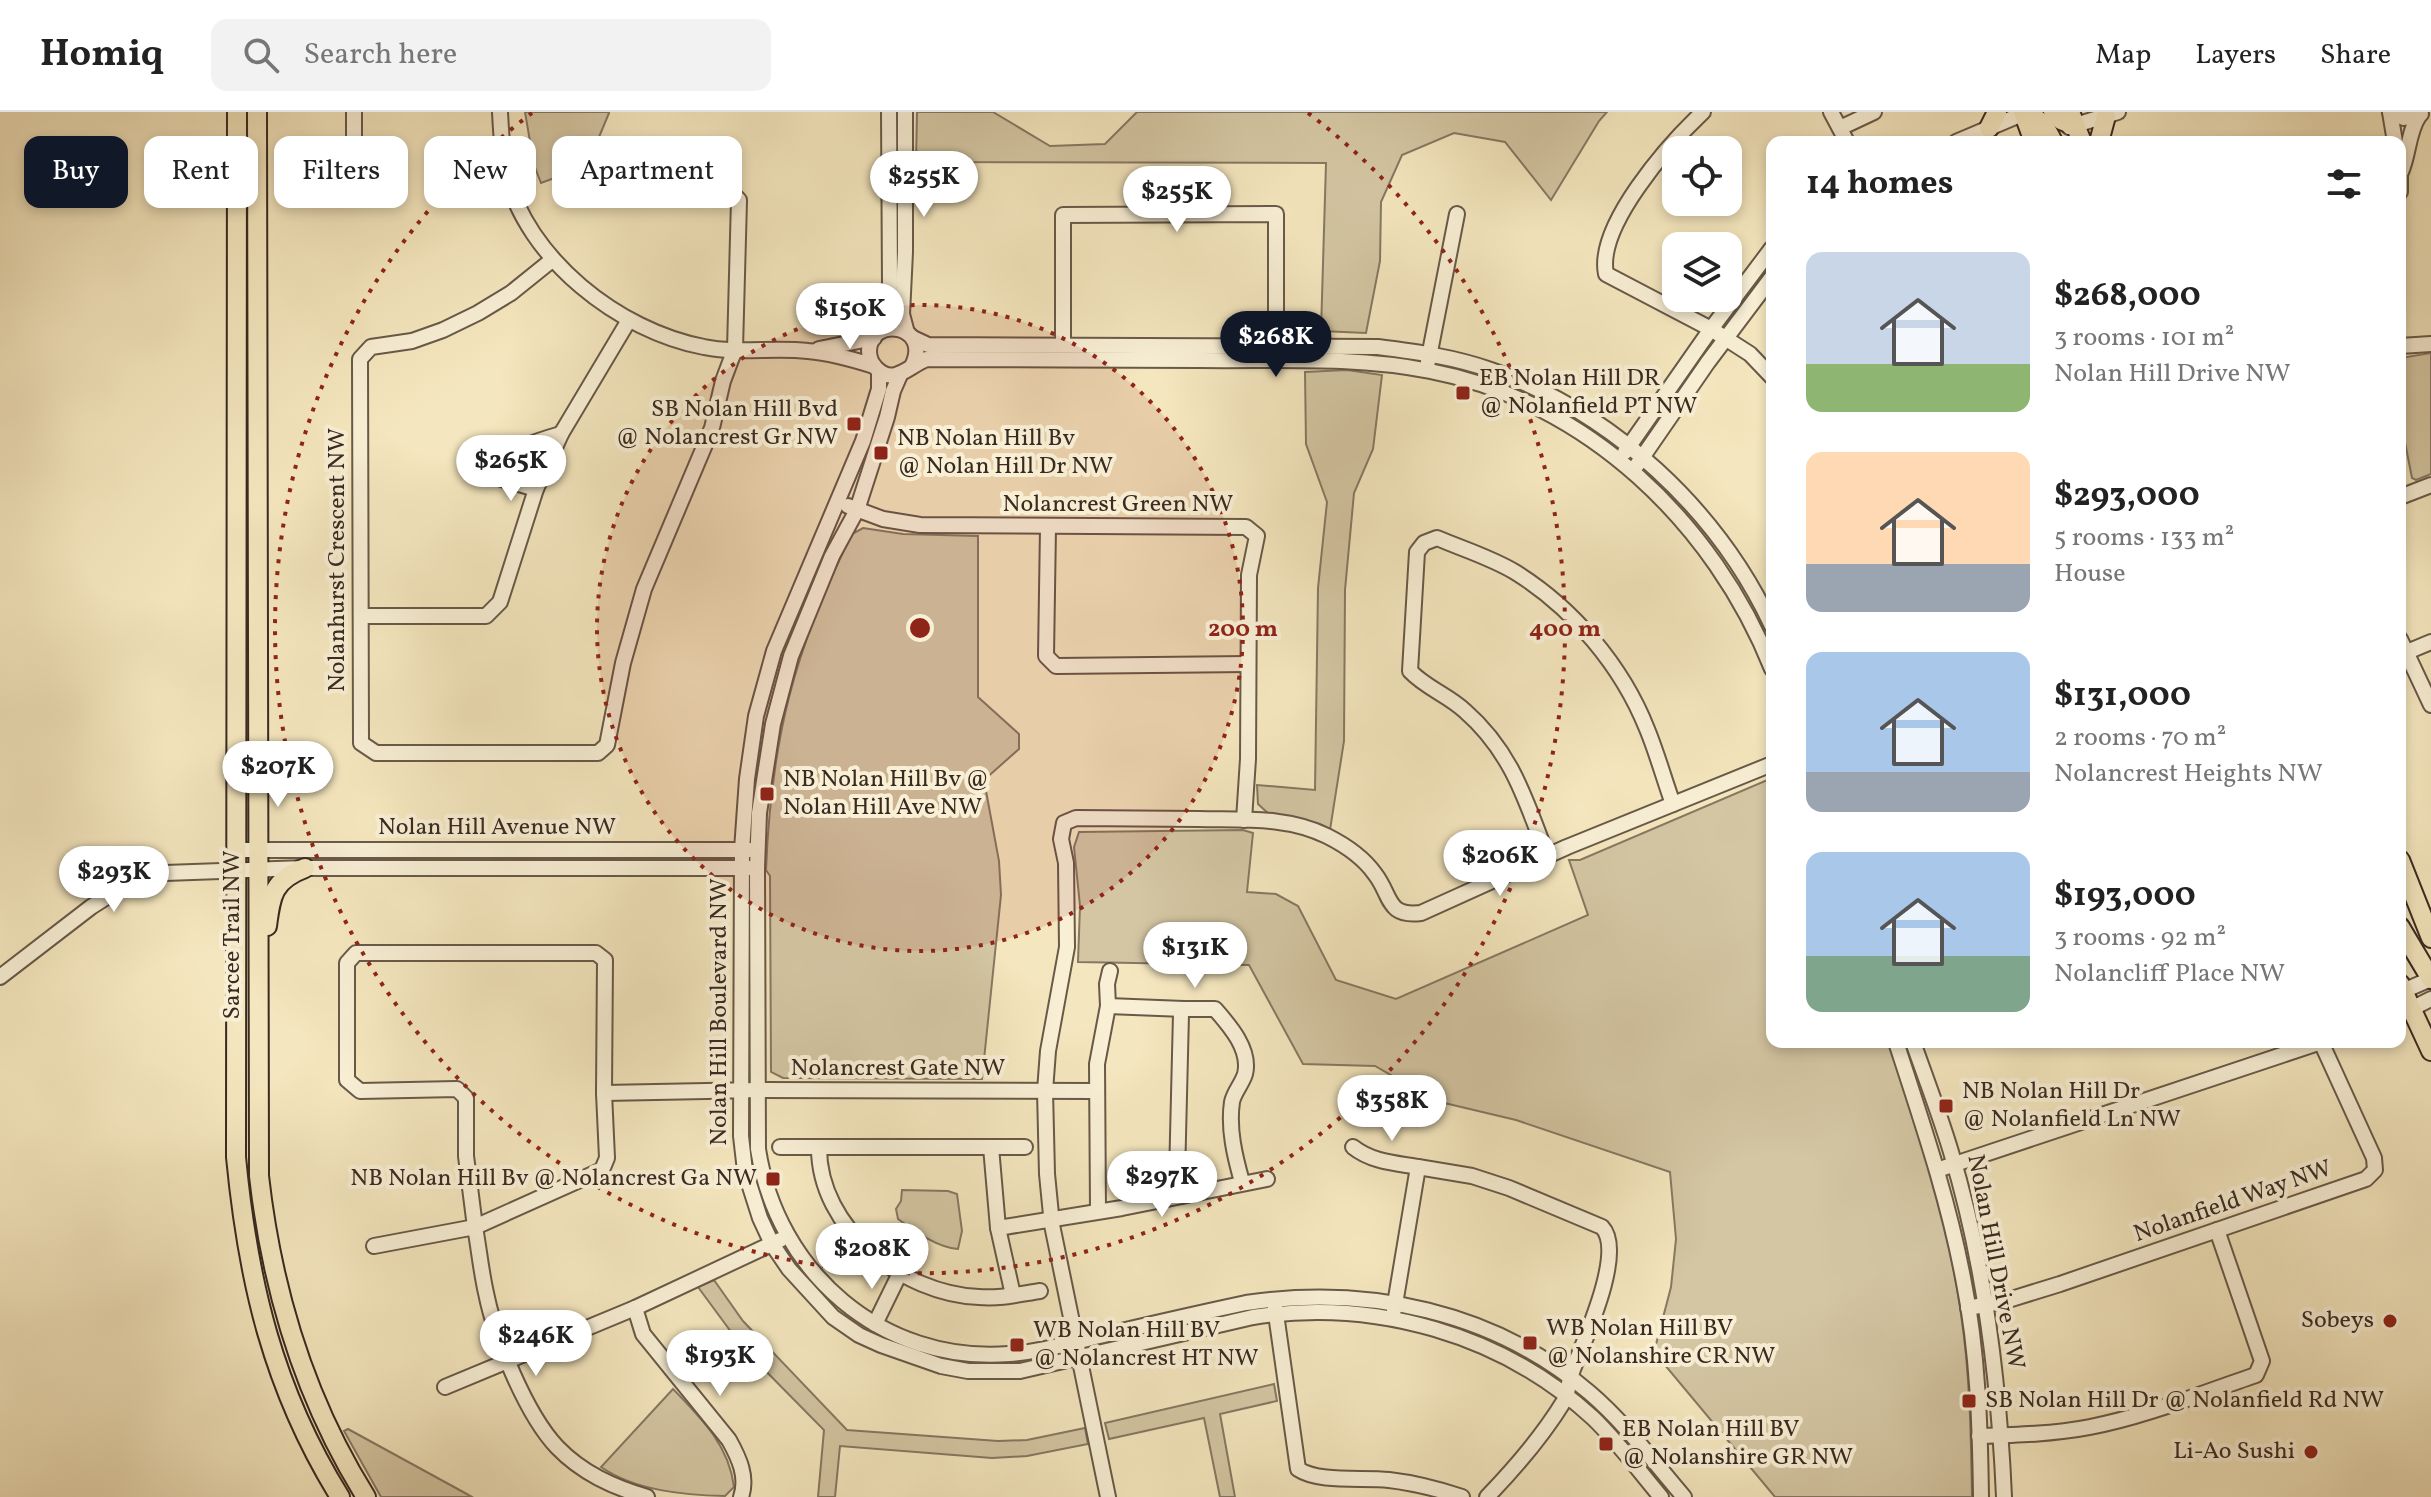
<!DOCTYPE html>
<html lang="en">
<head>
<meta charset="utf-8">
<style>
	:root { --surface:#fff; --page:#f2f2f2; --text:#222; --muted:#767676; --line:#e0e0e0; --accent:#111827 }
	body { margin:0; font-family:Vollkorn,serif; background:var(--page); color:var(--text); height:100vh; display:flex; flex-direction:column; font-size:30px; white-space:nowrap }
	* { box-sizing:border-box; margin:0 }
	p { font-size:26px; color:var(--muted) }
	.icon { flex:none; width:44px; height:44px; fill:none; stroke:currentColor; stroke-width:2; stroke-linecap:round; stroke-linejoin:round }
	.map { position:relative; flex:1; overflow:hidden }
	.panel { position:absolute; left:1766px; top:24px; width:640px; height:912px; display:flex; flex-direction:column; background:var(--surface); border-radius:16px; box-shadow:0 4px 12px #0003 }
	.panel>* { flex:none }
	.banner { position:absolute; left:24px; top:24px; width:760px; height:72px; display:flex; gap:16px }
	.controls { position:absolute; left:1662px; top:24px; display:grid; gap:16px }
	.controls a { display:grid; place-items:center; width:80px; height:80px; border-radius:16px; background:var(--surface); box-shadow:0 4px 12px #0003; font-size:40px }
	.price { position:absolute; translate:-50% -68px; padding:0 18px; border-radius:28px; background:#fff; color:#222; font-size:26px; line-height:52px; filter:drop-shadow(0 2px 4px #0008) }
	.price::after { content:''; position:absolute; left:50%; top:48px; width:24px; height:18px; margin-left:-12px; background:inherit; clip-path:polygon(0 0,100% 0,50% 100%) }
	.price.on { background:var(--accent); color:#fff }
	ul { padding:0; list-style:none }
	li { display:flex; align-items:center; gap:24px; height:200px; padding:0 40px }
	li span { display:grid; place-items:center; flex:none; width:224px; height:160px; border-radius:16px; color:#555 }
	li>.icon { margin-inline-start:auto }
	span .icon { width:96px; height:96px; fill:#fffc; stroke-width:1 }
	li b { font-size:34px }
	h2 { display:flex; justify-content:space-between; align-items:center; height:96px; padding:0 40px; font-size:34px }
	.chip { padding:0 28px; border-radius:16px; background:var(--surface); box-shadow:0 4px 12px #0003; font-size:28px; line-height:72px }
	.chip.on { background:var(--accent); color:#fff }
	header { display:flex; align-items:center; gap:48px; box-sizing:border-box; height:112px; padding:0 40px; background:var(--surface); border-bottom:2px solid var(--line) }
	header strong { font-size:38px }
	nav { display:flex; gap:44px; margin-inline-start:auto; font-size:28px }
	.search { width:560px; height:72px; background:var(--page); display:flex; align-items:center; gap:20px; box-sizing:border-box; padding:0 28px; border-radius:16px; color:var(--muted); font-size:30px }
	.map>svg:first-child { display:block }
</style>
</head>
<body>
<header>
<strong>Homiq</strong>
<div class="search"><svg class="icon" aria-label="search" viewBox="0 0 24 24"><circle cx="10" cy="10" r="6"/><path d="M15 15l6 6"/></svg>Search here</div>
<nav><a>Map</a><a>Layers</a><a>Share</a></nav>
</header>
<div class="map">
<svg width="2431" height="1385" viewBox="0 0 2431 1385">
	<rect width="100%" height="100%" fill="#f4e6be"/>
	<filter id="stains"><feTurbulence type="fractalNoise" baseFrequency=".0025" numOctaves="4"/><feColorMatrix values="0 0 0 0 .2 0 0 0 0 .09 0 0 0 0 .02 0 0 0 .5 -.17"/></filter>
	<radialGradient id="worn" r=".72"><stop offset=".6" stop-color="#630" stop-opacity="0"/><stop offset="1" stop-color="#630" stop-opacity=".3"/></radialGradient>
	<g fill="#d4c6a3" stroke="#867862" stroke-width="2">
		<path d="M525,0H609V1L587,54L541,71L534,53Z"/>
		<path d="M917,0H993L1050,34L1105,32L1137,0H1607L1599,9L1551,88L1505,30L1454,21L1402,43L1381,90L1380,149L1366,221L1321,219L1326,51L916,50Z"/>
		<path d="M2431,241V362L2416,368L2412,366L2400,305V246Z"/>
		<path d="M1347,258L1382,263L1373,337L1354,381L1345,478L1344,629L1330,718L1298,706L1269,702L1258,692L1257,673L1315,678L1318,476L1327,390L1306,332L1305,260Z"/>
		<path d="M863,416L903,422L978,424V585L1019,622V637L984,668L999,749L1001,783L982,967L783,966L771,960L770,764L766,758C771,629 794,537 852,422Z"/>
		<path d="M1772,666V930H1888C1918,1019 1948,1108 1961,1202C1970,1262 1971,1324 1972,1385H1775L1654,1240L1671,1175L1676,1127L1670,1060L1516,1008L1436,989L1375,954L1303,952L1249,853L1078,850L1080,794L1074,735L1079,720L1243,718L1253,721L1247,780L1276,782L1298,794L1336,868L1396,887L1588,803L1569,748H1580Z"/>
		<path d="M902,1078L948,1079L957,1082L962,1119L958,1137C939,1136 913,1119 898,1107L896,1097L901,1089Z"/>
		<path d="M714,1168L743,1209L847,1318L998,1329L1027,1328L1085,1316L1088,1332L1027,1344L992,1346L840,1334L835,1385H818L824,1318L743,1236L698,1175Z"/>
		<path d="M1274,1272L1277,1289L1220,1302L1235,1385H1220L1204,1306L1109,1327L1105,1311Z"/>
		<path d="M673,1277C701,1306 729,1333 734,1375L725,1384C684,1383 636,1379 601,1355Z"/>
		<path d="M348,1317L465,1381L472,1385H381L344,1319Z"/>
	</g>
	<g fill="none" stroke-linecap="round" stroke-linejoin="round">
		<g stroke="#685948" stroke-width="18">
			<g id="minor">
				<path d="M354,0V62L370,86"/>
				<path d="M500,0C501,20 502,41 506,61C527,147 619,219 704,235C737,242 774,235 808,239C831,241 852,247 874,254"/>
				<path d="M905,0V140L902,202L907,221"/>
				<path d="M1703,0C1669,32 1596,114 1606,162L1711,217L1750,242L1772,265"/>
				<path d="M1831,0L1847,30"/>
				<path d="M2390,0L2404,6L2421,2"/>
				<path d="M2390,0L2395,30"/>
				<path d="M2069,15L2118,0"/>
				<path d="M1840,16L1874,0"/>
				<path d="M1956,30L2027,0"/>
				<path d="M2400,55V80"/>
				<path d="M2401,60C2409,42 2408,20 2419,4"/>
				<path d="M552,148L511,181L478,201L443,218L412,229L371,235L360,247L361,631L376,641H598L607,633L623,551L644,477L712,316L723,269L735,237L739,88L723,72L678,76"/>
				<path d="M879,220L886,206L890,173L889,0"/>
				<path d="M913,226L928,233L1378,235C1417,240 1454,245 1491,258C1613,300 1718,398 1772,514"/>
				<path d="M1063,233V103L1276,102V243"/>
				<path d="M2400,234L2431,232"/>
				<path d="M819,237L874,226"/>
				<path d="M1428,250L1457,102"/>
				<path d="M912,254C933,213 870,202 869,239C869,245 872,252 876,256C894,275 909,253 927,247C1018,247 1109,248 1200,248C1276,249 1354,244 1430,259C1587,289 1714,411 1772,557"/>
				<path d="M879,259V277L863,329L774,539L756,604L747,667L742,738L741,1024L745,1059L760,1106L772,1132L789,1157L833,1205L859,1223L881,1233L941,1254L968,1259H1020L1253,1205C1374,1186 1502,1222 1593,1306C1618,1330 1639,1359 1661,1385"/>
				<path d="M900,263L893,279L887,305L857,398L832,444L791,544L773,612L759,701L757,756L758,1037C777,1160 882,1252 1009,1242C1041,1240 1073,1230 1104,1223C1151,1212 1199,1201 1246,1191C1368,1173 1494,1199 1590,1281C1625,1311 1654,1350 1684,1385"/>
				<path d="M1625,340L1711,217L1772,136"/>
				<path d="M1637,353L1708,250L1772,165"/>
				<path d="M536,377L502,367L498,354C515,335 537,329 561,322"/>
				<path d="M2400,385L2431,373"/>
				<path d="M848,394L883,407L920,413L1246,415L1257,424L1249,463L1248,647L1244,708"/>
				<path d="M1048,415L1046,544L1056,554L1248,552"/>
				<path d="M361,504H486L500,490L536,377L561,322L629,208"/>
				<path d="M2400,527L2431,593"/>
				<path d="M2407,540L2431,530"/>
				<path d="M237,738H750"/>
				<path d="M1547,744C1526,689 1512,640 1465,599C1448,583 1426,576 1410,559L1417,440L1424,431L1437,426C1463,437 1492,446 1515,460C1573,496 1622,554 1647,617C1657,641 1664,667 1673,692"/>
				<path d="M356,841H596L605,848L604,981L607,1046L602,1058L475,1115L466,1044V986L457,977L360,979L347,968V851Z"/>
				<path d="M0,865L91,795L132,769L165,761L305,756H749"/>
				<path d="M2403,879L2431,867"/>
				<path d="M1108,894L1184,897"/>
				<path d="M2411,897L2431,887"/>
				<path d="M1896,930C1922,1010 1949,1089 1964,1171C1978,1241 1980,1314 1981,1385"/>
				<path d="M1913,930C1926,967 1940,1003 1951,1040C1985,1152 1999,1269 2004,1385"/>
				<path d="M604,981L758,978L1096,979"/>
				<path d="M780,1035H1025"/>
				<path d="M991,1035L998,1116L1013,1183"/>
				<path d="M1353,1035C1372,1050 1395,1051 1418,1055"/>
				<path d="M819,1036C819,1116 902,1182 979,1185C1000,1187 1020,1182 1040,1179"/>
				<path d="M1937,1058L2321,930L2374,1046L2375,1058L2366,1067L2060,1172L2005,1189L1968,1196"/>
				<path d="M1181,1084L1177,1065L1181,902L1184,897H1215C1230,914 1251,938 1245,962C1242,972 1234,980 1232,990C1228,1017 1235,1045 1242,1070"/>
				<path d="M1098,1099L1097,952L1108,894L1107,872L1110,859"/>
				<path d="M998,1116L1122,1096L1267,1067"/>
				<path d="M374,1134L475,1115C479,1137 481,1159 486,1181C495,1226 526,1302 557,1335C582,1361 613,1375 647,1385"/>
				<path d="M1275,1195L1298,1357C1319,1371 1362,1365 1389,1368C1415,1371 1438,1377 1462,1385"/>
				<path d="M635,1196L643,1222L729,1328C739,1346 748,1365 741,1385"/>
				<path d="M1394,1198L1418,1055L1472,1064L1509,1076L1602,1115C1626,1140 1583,1231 1572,1260C1568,1269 1569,1280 1564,1289C1542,1325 1516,1355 1487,1385"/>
				<path d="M875,1212L900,1161"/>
				<path d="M445,1275L635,1196L780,1128"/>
				<path d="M1979,1324C2016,1323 2054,1322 2090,1315C2147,1304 2202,1281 2256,1263L2262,1249L2217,1118"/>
				<path d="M1108,1385L1052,1113L1047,1062L1045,979L1048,939L1067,835L1066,751L1061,727L1064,711L1076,706C1117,706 1158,707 1199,707C1242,708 1287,704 1327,724C1345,733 1363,745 1375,762C1392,784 1386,805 1421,801L1567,735L1772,652"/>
			</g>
		</g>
		<g stroke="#392a21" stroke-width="22">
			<g id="major">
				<path d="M237,0L236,1045C248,1170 273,1277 340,1385"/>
				<path d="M257,0L259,1064C272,1179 304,1286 366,1385"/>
				<path d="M2023,0L2034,30"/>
				<path d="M2053,0L2061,8L2074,13"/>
				<path d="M2070,0L2082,30"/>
				<path d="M2024,1C2040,6 2046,15 2053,30"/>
				<path d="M1989,16L1997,0"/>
				<path d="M2099,30L2106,4"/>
				<path d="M2400,748L2431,826"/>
				<path d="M267,814C271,783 273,768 305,756"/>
				<path d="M2400,815L2431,867"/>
				<path d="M2400,872L2431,939"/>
			</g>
		</g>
		<use href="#minor" stroke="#f8efd5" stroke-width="14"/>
		<use href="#major" stroke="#f4e6be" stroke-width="18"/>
	</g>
	<circle cx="920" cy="516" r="323" fill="#8f2418" fill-opacity=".12"/>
	<g fill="none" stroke="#8f2418" stroke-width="4" stroke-dasharray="4 8">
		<circle cx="920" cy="516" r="323"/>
		<path d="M1308 1A645 645 0 1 1 532 1"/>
	</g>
	<g fill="#8f2418" stroke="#f8efd5" stroke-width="3">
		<rect x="1455" y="273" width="16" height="16" rx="4"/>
		<rect x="846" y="304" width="16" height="16" rx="4"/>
		<rect x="873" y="333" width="16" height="16" rx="4"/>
		<rect x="759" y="674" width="16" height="16" rx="4"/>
		<rect x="1938" y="986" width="16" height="16" rx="4"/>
		<rect x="765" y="1059" width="16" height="16" rx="4"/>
		<circle cx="2390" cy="1209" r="8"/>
		<rect x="1522" y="1223" width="16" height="16" rx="4"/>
		<rect x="1009" y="1225" width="16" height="16" rx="4"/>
		<rect x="1961" y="1281" width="16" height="16" rx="4"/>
		<rect x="1598" y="1324" width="16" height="16" rx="4"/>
		<circle cx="2311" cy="1340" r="8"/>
	</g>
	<g text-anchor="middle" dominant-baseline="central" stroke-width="8" stroke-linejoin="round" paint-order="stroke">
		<g font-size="24" fill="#392a21" stroke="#f8efd5" text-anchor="start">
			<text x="1479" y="267">EB Nolan Hill DR<tspan x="1479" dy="28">@ Nolanfield PT NW</tspan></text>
			<text x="838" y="298" text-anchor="end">SB Nolan Hill Bvd<tspan x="838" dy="28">@ Nolancrest Gr NW</tspan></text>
			<text x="897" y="327">NB Nolan Hill Bv<tspan x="897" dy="28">@ Nolan Hill Dr NW</tspan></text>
			<text x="783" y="668">NB Nolan Hill Bv @<tspan x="783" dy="28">Nolan Hill Ave NW</tspan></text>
			<text x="1962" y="980">NB Nolan Hill Dr<tspan x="1962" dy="28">@ Nolanfield Ln NW</tspan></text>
			<text x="757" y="1067" text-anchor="end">NB Nolan Hill Bv @ Nolancrest Ga NW</text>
			<text x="2374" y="1209" text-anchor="end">Sobeys</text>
			<text x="1546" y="1217">WB Nolan Hill BV<tspan x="1546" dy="28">@ Nolanshire CR NW</tspan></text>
			<text x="1033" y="1219">WB Nolan Hill BV<tspan x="1033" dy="28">@ Nolancrest HT NW</tspan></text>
			<text x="1985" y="1289">SB Nolan Hill Dr @ Nolanfield Rd NW</text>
			<text x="1622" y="1318">EB Nolan Hill BV<tspan x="1622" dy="28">@ Nolanshire GR NW</tspan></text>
			<text x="2295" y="1340" text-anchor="end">Li-Ao Sushi</text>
		</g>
		<g font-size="24" fill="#392a21" stroke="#f8efd5">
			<text x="1118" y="393">Nolancrest Green NW</text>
			<text transform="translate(338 448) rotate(-90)">Nolanhurst Crescent NW</text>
			<text x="497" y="716">Nolan Hill Avenue NW</text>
			<text transform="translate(233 823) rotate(-90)">Sarcee Trail NW</text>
			<text transform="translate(720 900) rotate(-90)">Nolan Hill Boulevard NW</text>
			<text x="898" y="957">Nolancrest Gate NW</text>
			<text transform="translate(2233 1090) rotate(-19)">Nolanfield Way NW</text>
			<text transform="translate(1995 1150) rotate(79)">Nolan Hill Drive NW</text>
		</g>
	</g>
	<circle cx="920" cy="516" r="12" fill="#8f2418" stroke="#f8efd5" stroke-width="4"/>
	<g font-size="24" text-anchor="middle" font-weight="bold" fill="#8f2418" stroke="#f8efd5" stroke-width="8" stroke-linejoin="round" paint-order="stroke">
		<text x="1243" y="524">200 m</text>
		<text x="1565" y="524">400 m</text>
	</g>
	<rect width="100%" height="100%" filter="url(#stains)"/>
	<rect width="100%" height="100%" fill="url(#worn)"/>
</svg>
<div class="controls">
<a><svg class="icon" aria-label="locate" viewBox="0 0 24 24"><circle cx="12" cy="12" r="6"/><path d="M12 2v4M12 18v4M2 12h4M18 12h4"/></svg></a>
<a><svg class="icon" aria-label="layers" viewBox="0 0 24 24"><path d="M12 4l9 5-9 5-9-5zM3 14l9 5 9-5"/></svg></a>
</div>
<b class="price" style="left:924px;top:107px">$255K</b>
<b class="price" style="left:1177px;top:122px">$255K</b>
<b class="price" style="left:850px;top:239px">$150K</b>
<b class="price on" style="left:1276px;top:267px">$268K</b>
<b class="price" style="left:511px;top:391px">$265K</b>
<b class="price" style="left:278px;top:697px">$207K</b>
<b class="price" style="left:1500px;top:786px">$206K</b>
<b class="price" style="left:114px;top:802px">$293K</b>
<b class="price" style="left:1195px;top:878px">$131K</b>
<b class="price" style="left:1392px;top:1031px">$358K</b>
<b class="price" style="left:1162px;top:1107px">$297K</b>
<b class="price" style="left:872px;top:1179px">$208K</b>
<b class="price" style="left:536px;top:1266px">$246K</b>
<b class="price" style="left:720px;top:1286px">$193K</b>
<div class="banner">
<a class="chip on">Buy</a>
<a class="chip">Rent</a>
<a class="chip">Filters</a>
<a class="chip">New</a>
<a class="chip">Apartment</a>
</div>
<section class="panel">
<h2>14 homes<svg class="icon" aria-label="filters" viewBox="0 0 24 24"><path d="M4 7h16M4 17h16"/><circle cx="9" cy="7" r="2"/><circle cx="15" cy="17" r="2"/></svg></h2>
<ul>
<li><span style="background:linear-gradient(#c9d6e8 70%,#8fb573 0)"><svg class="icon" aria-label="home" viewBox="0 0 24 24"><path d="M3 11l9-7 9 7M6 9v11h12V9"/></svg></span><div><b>$268,000</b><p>3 rooms · 101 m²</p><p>Nolan Hill Drive NW</p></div></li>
<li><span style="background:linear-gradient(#ffd9b3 70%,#9aa5b1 0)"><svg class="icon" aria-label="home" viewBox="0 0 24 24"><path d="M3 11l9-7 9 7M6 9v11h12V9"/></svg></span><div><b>$293,000</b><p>5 rooms · 133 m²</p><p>House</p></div></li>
<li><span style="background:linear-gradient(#a9c7e8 75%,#9aa5b1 0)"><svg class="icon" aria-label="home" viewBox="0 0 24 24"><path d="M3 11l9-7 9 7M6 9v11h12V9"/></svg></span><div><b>$131,000</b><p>2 rooms · 70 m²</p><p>Nolancrest Heights NW</p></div></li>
<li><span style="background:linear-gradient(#a9c7e8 65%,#7fa58c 0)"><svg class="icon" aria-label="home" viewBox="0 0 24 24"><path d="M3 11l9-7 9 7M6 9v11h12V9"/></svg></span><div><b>$193,000</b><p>3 rooms · 92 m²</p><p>Nolancliff Place NW</p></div></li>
</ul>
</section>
</div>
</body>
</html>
